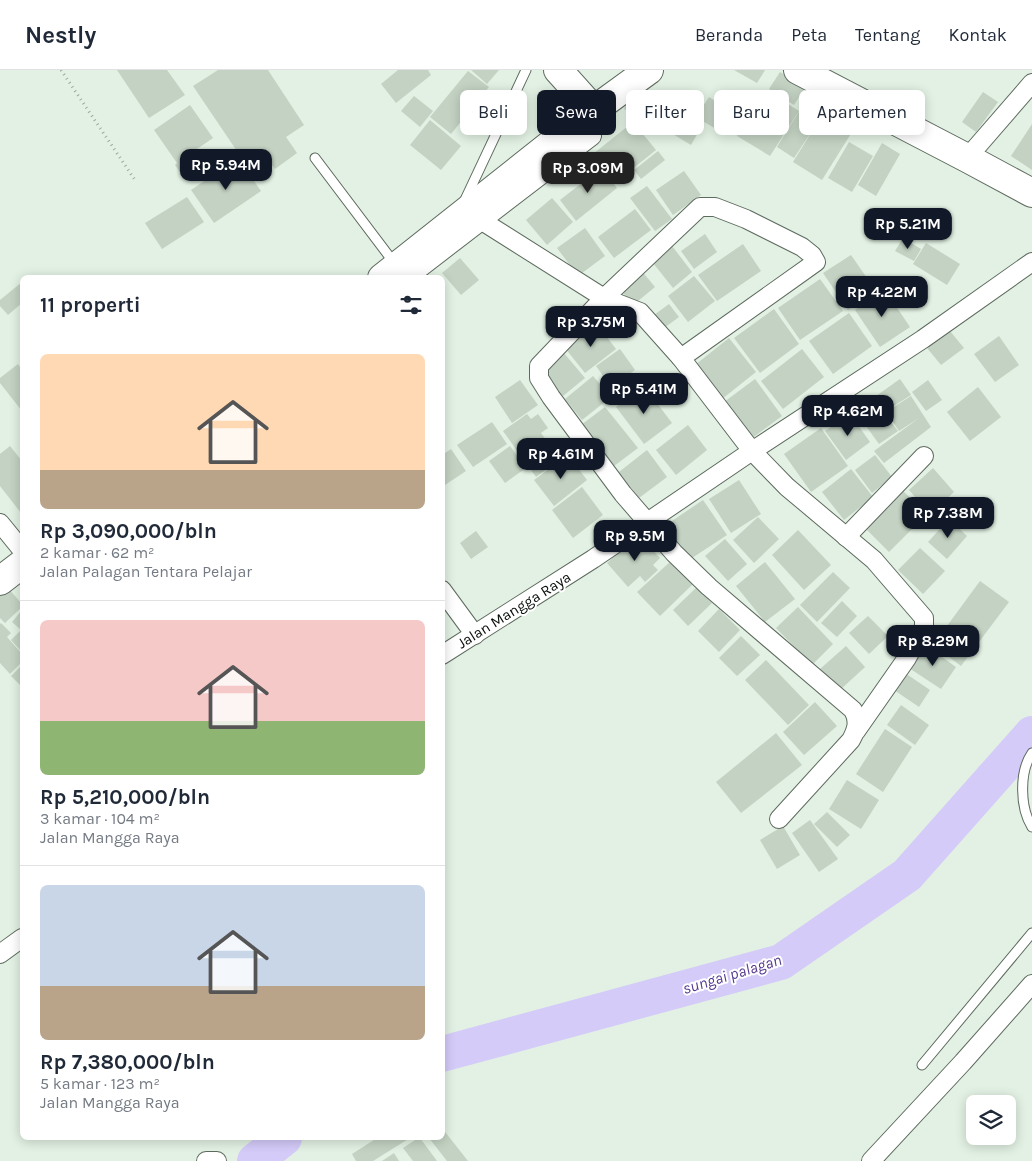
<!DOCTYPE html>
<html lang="id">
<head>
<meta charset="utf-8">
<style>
	:root { --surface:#fff; --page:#f2f2f3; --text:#1f2937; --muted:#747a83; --line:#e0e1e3; --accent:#111827 }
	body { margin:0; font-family:Karla,sans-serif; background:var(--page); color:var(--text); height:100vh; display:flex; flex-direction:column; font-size:19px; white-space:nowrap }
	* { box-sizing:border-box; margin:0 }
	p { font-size:16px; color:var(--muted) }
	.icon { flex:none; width:28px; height:28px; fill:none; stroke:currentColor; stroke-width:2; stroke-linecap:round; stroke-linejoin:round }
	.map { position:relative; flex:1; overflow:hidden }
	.panel { position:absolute; left:20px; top:205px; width:425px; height:865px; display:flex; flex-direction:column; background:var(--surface); border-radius:8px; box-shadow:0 2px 12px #0003 }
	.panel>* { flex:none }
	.hud { position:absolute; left:460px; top:20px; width:475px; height:45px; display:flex; gap:10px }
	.buttons { position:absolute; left:966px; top:1025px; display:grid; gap:10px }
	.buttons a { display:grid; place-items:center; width:50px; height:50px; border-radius:8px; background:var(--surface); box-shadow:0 2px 12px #0003; font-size:25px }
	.price { position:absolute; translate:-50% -42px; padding:0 11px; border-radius:10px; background:var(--accent); color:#fff; font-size:16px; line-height:32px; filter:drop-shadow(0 1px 2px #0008) }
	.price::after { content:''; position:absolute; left:50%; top:30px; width:15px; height:11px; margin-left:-8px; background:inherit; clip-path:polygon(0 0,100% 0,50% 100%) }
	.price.selected { background:#222; color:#fff }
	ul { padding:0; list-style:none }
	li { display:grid; align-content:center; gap:10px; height:265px; padding:0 20px }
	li+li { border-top:1px solid var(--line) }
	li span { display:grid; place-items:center; height:155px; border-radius:8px; color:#555 }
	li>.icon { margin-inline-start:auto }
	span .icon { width:90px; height:90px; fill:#fffc; stroke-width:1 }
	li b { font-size:21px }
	h2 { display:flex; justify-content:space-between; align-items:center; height:60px; padding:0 20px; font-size:21px }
	.pill { padding:0 18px; border-radius:8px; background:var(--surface); box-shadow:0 2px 12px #0003; font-size:18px; line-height:45px }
	.pill.selected { background:var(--accent); color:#fff }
	header { display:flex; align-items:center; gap:30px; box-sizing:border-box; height:70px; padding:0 25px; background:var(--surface); border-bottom:1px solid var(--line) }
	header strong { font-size:24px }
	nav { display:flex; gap:28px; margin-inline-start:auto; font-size:18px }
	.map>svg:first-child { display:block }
</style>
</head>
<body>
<header>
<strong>Nestly</strong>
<nav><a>Beranda</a><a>Peta</a><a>Tentang</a><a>Kontak</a></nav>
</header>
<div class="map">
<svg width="1032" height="1091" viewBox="0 0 1032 1091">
	<rect width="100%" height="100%" fill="#e2f1e3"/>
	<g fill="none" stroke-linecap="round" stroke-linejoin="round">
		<g stroke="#d4cbf9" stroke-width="36">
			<path d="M442,984L781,892L907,805L1032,664"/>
			<path d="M255,1091L284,1068"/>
		</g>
	</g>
	<g fill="#c3d2c3">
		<path d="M117,0H167L185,25L149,48Z"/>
		<path d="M218,0H268L304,55L286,67L297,83L275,99L262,82L245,93L193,16Z"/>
		<path d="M398,0H428L431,5L396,33L381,14Z"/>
		<path d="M471,0H499L487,14Z"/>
		<path d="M734,0H765L757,13Z"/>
		<path d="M468,1L489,17L451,64L430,47Z"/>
		<path d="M780,2L805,18L794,35L769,19Z"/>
		<path d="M636,17L679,41L666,63L624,39Z"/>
		<path d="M766,20L799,41L770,86L737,66Z"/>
		<path d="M983,22L998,32L976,62L962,52Z"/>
		<path d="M414,26L433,41L420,57L401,41Z"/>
		<path d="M709,27L733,42L721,62L696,47Z"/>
		<path d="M190,35L213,68L194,81L203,95L184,108L175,95L177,93L154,60Z"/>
		<path d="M803,35L821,46L822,44L852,62L822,110L793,92L817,53L794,88L777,77Z"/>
		<path d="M683,44L702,56L691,75L671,63Z"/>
		<path d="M430,50L461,76L441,100L410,75Z"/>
		<path d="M633,52L656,80L616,112L593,84Z"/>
		<path d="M1032,54V100L1011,86Z"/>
		<path d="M849,72L873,86L852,122L828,108Z"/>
		<path d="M882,73L900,84L876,126L858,115Z"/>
		<path d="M658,81L665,90L641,109L634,100Z"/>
		<path d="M238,88L261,121L214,153L191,120Z"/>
		<path d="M601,98L617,118L576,151L560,130Z"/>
		<path d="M684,101L701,125L673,145L656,120Z"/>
		<path d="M647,116L672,149L655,161L630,128Z"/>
		<path d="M187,127L204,152L162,179L145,153Z"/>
		<path d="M552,128L573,152L547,175L526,150Z"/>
		<path d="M635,139L651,160L614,188L598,167Z"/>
		<path d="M585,158L605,186L578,206L557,178Z"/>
		<path d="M705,164L717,182L694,199L681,181Z"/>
		<path d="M903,168L921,179L914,191L895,181Z"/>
		<path d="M669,172L692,202L673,218L649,188Z"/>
		<path d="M926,173L960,194L947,215L913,194Z"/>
		<path d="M743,174L761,201L717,231L698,205Z"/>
		<path d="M851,185L876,221L848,240L823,203Z"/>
		<path d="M460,188L479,210L461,225L442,203Z"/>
		<path d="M641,200L655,217L633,235L619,218Z"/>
		<path d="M694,206L715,231L688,252L668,226Z"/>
		<path d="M820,209L843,241L800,270L778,238Z"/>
		<path d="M22,212V233L8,245L0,236V230Z"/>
		<path d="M885,220L910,257L880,277L855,240Z"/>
		<path d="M669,234L679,247L664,258L654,245Z"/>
		<path d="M774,239L799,274L760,303L734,268Z"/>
		<path d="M849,243L872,276L833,304L809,271Z"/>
		<path d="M597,254L616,279L585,303L565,278Z"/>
		<path d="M950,261L964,278L941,295L927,278Z"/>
		<path d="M999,266L1019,295L995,312L974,284Z"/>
		<path d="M729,268L756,302L722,329L695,295Z"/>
		<path d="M620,279L635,300L611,317L596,296Z"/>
		<path d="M802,279L824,307L783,339L761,311Z"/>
		<path d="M563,282L585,308L563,326L541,299Z"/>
		<path d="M18,294L22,300V341L0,313V308Z"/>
		<path d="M593,306L611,327L582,350L565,329Z"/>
		<path d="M755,309L782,346L747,372L720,335Z"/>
		<path d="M900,309L911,325L886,341L876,326Z"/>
		<path d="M520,310L538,335L512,353L495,327Z"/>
		<path d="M928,310L942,330L926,341L912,322Z"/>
		<path d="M644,316L672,353L644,374L616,337Z"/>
		<path d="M978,317L1001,347L970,371L947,342Z"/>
		<path d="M911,326L931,357L884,393L874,381L919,348L899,361L886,342Z"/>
		<path d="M868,327L880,344L863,355L852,338Z"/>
		<path d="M605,337L638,378L614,396L581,355Z"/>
		<path d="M884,343L898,361L879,374L866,356Z"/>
		<path d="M527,344L531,349L538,344L548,358L541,363L560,389L536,407L503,361Z"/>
		<path d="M850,344L870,372L846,390L825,361Z"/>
		<path d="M492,352L507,374L473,397L457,375Z"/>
		<path d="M688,355L707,380L676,405L656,380Z"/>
		<path d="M821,358L848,396L811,422L784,384Z"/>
		<path d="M10,376L22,391L21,443L0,416V384Z"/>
		<path d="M510,376L526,398L505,413L489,391Z"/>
		<path d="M451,379L466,401L445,415L442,411V385Z"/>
		<path d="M647,380L667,407L639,428L619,402Z"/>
		<path d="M568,385L587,410L554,436L534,410Z"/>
		<path d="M875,385L892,407L872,423L855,400Z"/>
		<path d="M933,398L954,422L930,444L909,420Z"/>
		<path d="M851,399L873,427L844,450L822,422Z"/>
		<path d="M739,410L761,444L731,463L709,429Z"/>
		<path d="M582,417L603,445L573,468L552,440Z"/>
		<path d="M902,420L927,444L889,482L865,458Z"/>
		<path d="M703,430L727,465L689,490L666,455Z"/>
		<path d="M758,447L779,469L754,493L733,470Z"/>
		<path d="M949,449L967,466L947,489L928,472Z"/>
		<path d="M798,460L831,495L804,520L772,485Z"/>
		<path d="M476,461L488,477L471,489L460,473Z"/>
		<path d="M638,464L660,488L653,495L658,500L645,512L640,506L628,517L607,493Z"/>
		<path d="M725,469L747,494L728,511L705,486Z"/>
		<path d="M920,478L945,501L923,524L898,500Z"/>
		<path d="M671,491L693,514L660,546L637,522Z"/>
		<path d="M765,492L795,529L765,552L736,516Z"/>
		<path d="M833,502L850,518L817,552L800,535Z"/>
		<path d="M980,511L1009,532L961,596L933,575Z"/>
		<path d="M697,517L712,533L688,556L673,540Z"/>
		<path d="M8,518L22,534V537L5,553L0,548V526Z"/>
		<path d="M842,531L857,546L837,567L821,553Z"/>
		<path d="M798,537L833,574L812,595L776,558Z"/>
		<path d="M719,539L740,560L719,582L698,561Z"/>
		<path d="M22,540V582L11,570L21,560L12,552Z"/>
		<path d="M868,546L888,566L869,584L849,563Z"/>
		<path d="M1,553L11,563L7,567L22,584V592L10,604L0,593V554Z"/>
		<path d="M741,566L760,585L737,606L719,588Z"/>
		<path d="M925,575L956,597L941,619L909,598Z"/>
		<path d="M846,576L865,597L840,620L820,599Z"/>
		<path d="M766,590L809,635L788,655L745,610Z"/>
		<path d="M22,595V617L11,606Z"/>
		<path d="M905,603L930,620L919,637L894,620Z"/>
		<path d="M815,632L837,656L804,685L783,662Z"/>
		<path d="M901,635L929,655L915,675L887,655Z"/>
		<path d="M885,659L912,677L883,722L856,704Z"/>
		<path d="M776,663L802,695L741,743L716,712Z"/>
		<path d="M847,710L879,730L861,759L829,739Z"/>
		<path d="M827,742L850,765L837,777L814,754Z"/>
		<path d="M810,750L838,789L819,802L792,763Z"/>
		<path d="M783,756L800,785L777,799L760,770Z"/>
		<path d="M442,1058L468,1091H447L429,1068H442Z"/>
		<path d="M377,1068H410L373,1091H356L352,1084Z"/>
		<path d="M418,1068H420L437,1091H413L403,1078Z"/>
		<path d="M394,1083L399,1091H382Z"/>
	</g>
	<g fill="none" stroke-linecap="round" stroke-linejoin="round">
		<g stroke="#5d6a5e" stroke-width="11">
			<g id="service">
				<path d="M315,88L395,194"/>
				<path d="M464,132L526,0"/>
				<path d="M1032,683C1019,702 1020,738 1032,757"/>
				<path d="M922,995L1032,863"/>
			</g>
		</g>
		<g stroke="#5d6a5e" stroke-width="20">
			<g id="minor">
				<path d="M967,88L1032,13"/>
				<path d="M482,151L604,228L640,242L681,288L752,381L787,417L874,490L924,548V557L907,588L856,661"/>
				<path d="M397,197L410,201L420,198L592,66"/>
				<path d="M681,288L816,192L812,185L802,177L746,149L715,137H700L604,228L539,296V308L551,327L623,424L674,483L709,517L853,640C859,651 857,659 851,670L779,749"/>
				<path d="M0,453L22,480"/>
				<path d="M846,467L924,386"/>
				<path d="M442,520L475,565"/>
				<path d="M442,585L593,489L752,381L923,269L1032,192"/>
				<path d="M0,884L22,868"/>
				<path d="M206,1091H217"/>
				<path d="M871,1091L963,992L1032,914"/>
			</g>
		</g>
		<g stroke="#5d6a5e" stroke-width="30">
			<g id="primary">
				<path d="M558,0L594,40"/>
				<path d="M798,0L967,88L1032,123"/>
				<path d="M382,208L594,40L649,0"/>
				<path d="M0,511L22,494"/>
			</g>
		</g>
		<path stroke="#9ca89d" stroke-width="3" stroke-dasharray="1 4" stroke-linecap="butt" d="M61,0L135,110"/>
		<use href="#service" stroke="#fff" stroke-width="9"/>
		<use href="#minor" stroke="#fff" stroke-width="18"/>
		<use href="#primary" stroke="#fff" stroke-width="28"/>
	</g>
	<g text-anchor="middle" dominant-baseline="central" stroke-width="4" stroke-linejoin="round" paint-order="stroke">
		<g font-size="15" fill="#090e0a" stroke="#fff">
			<text transform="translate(514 540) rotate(-32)">Jalan Mangga Raya</text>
		</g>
		<g font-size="16" font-style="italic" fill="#55398f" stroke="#fff">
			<text transform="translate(732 904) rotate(-17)">sungai palagan</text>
		</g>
	</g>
</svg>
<div class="buttons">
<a><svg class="icon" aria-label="layers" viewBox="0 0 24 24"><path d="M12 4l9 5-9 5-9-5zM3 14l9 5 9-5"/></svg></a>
</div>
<b class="price" style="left:226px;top:121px">Rp 5.94M</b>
<b class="price selected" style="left:588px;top:124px">Rp 3.09M</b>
<b class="price" style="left:908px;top:180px">Rp 5.21M</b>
<b class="price" style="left:882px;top:248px">Rp 4.22M</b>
<b class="price" style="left:591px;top:278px">Rp 3.75M</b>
<b class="price" style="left:644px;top:345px">Rp 5.41M</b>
<b class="price" style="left:848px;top:367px">Rp 4.62M</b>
<b class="price" style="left:561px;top:410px">Rp 4.61M</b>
<b class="price" style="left:948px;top:469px">Rp 7.38M</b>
<b class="price" style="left:635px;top:492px">Rp 9.5M</b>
<b class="price" style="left:933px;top:597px">Rp 8.29M</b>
<div class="hud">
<a class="pill">Beli</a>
<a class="pill selected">Sewa</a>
<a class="pill">Filter</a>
<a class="pill">Baru</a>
<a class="pill">Apartemen</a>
</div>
<section class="panel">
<h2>11 properti<svg class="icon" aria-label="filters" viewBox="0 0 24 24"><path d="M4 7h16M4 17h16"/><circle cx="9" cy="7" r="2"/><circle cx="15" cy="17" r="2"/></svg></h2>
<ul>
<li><span style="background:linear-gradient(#ffd9b3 75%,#b9a48a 0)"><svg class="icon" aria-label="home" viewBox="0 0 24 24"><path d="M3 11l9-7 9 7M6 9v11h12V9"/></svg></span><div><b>Rp 3,090,000/bln</b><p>2 kamar · 62 m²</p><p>Jalan Palagan Tentara Pelajar</p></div></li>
<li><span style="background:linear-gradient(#f6c9c9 65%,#8fb573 0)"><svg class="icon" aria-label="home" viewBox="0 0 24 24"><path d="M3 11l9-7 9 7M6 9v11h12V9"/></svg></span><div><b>Rp 5,210,000/bln</b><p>3 kamar · 104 m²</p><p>Jalan Mangga Raya</p></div></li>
<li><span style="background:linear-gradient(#c9d6e8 65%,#b9a48a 0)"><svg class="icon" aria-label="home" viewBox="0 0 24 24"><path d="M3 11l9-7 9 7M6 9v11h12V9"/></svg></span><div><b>Rp 7,380,000/bln</b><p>5 kamar · 123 m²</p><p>Jalan Mangga Raya</p></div></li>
</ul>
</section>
</div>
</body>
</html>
